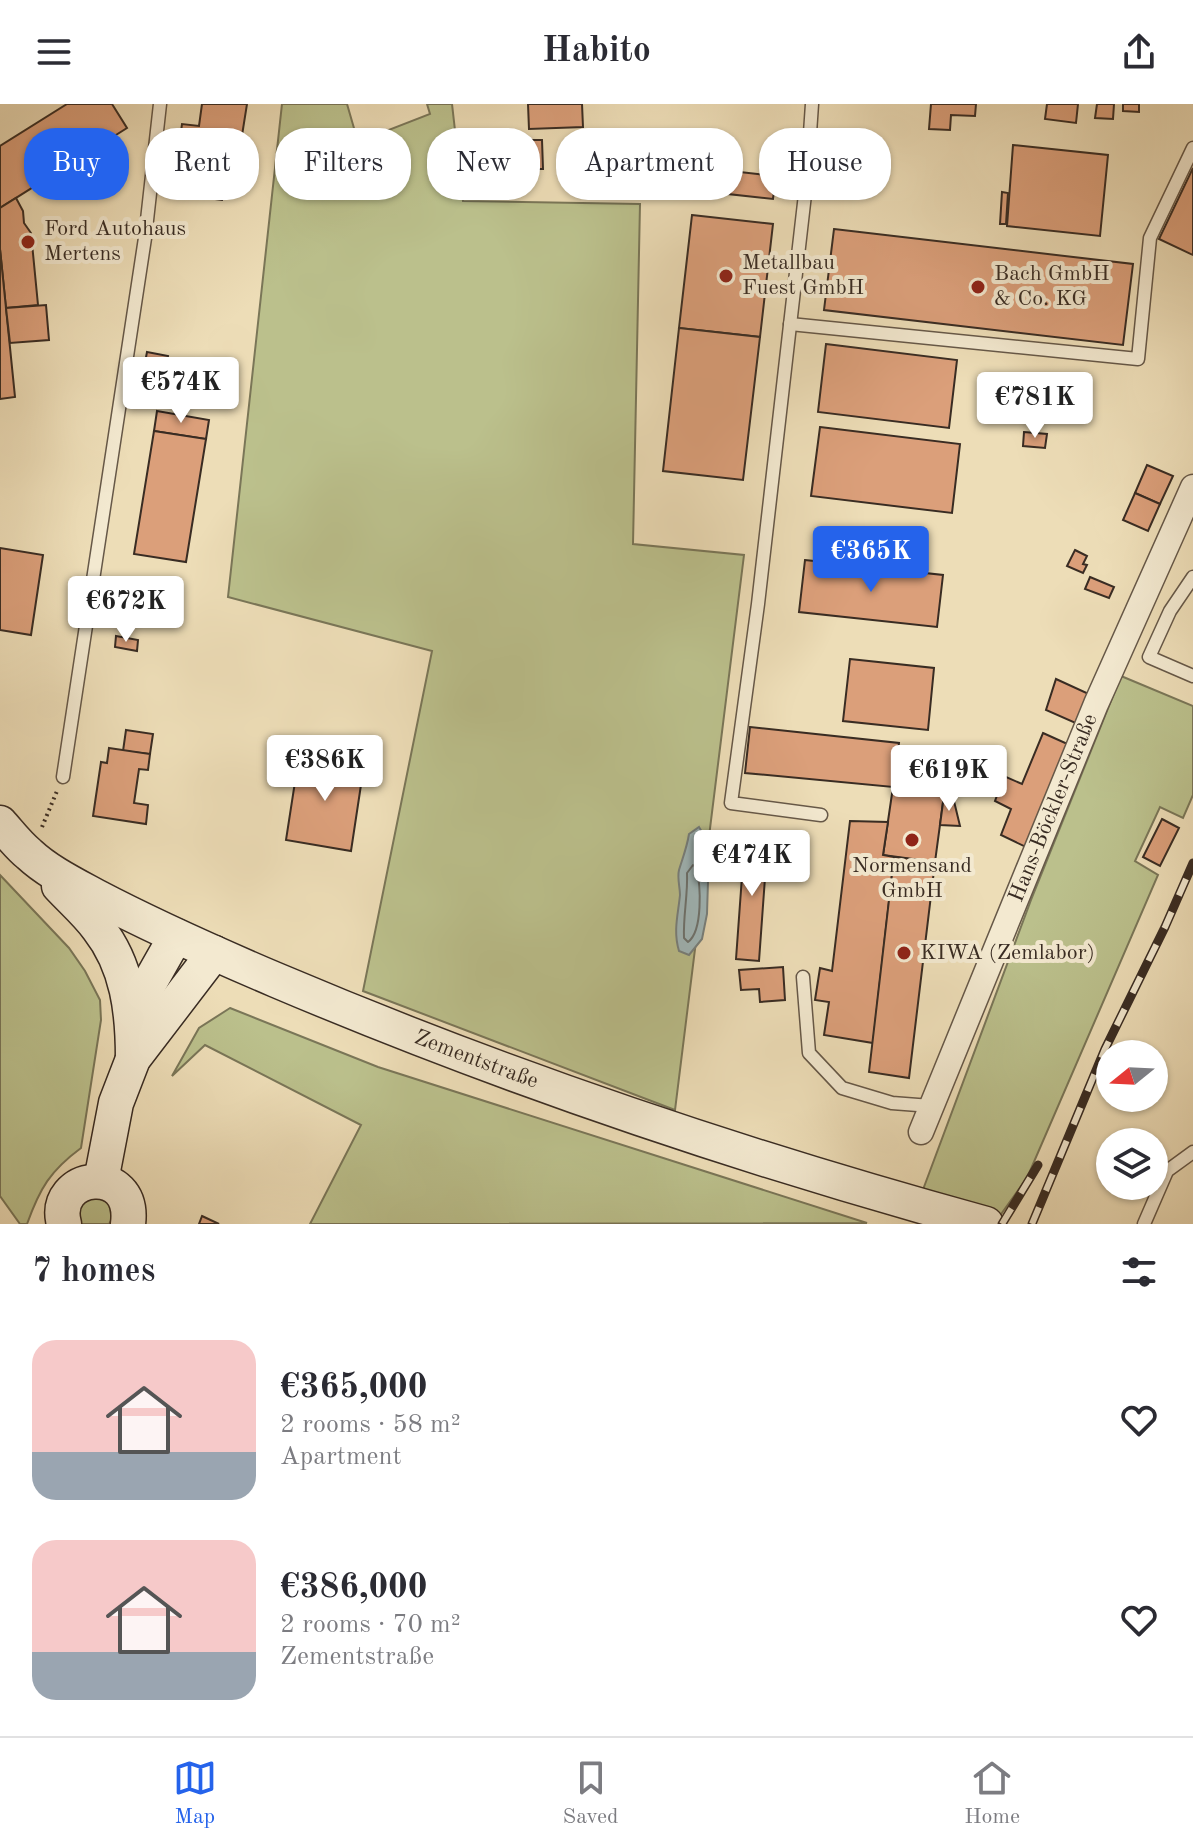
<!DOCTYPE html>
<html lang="en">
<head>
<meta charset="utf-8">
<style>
	:root { --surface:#fff; --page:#f7f7f7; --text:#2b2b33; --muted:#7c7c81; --line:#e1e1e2; --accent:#2563eb }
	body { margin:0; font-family:"Old Standard TT",serif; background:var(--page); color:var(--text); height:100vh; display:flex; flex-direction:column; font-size:30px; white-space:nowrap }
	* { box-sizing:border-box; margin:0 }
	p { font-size:26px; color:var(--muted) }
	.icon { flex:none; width:44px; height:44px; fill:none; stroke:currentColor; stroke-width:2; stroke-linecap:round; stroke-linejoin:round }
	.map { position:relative; height:1120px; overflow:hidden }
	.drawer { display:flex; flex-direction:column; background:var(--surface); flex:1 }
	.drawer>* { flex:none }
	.guide { position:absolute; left:24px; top:24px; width:1146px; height:72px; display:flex; gap:16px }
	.needle { width:52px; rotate:252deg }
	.fabs { position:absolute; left:1096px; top:936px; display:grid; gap:16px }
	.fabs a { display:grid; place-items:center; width:72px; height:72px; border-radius:50%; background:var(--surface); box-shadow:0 2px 6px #0004; font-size:40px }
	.price { position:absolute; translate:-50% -68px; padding:0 18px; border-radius:8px; background:#fff; color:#222; font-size:26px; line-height:52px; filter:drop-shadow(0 2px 4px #0008) }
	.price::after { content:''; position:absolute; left:50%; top:48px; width:24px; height:18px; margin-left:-12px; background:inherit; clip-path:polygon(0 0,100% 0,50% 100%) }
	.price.selected { background:var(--accent); color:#fff }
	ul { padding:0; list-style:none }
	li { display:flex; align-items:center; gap:24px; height:200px; padding:0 32px }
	li span { display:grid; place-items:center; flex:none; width:224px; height:160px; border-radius:24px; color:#555 }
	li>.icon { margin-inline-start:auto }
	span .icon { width:96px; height:96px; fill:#fffc; stroke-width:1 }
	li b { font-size:34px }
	h2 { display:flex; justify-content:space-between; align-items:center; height:96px; padding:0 32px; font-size:34px }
	.pill { padding:0 28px; border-radius:32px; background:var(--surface); box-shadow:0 2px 6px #0004; font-size:28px; line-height:72px }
	.pill.selected { background:var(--accent); color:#fff }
	header { display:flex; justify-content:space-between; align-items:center; height:104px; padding:0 32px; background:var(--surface); font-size:36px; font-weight:700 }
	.tab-bar { display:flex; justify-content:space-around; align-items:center; height:112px; border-top:2px solid var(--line); background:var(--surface); font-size:22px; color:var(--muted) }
	.tab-bar a { display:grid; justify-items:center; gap:4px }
	.tab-bar .selected { color:var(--accent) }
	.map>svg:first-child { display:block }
</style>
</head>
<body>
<header><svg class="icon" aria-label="menu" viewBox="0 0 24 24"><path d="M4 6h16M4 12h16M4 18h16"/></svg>Habito<svg class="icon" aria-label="share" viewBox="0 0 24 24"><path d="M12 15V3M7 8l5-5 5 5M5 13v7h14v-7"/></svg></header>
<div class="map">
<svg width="1193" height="1120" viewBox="0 0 1193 1120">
	<rect width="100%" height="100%" fill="#edddb7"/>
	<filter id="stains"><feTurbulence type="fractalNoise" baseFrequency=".0025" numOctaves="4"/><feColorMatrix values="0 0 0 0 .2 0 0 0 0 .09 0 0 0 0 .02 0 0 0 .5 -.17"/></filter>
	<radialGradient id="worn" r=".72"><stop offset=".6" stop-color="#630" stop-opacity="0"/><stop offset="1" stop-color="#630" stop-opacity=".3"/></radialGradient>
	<g fill="#bbc08c" stroke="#7a7658" stroke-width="2">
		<path d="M282,0H347L358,38L430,10L427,0H452L463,97L640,100L633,440L744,451L675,1006L363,887L432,547L228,493Z"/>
		<path d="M1121,572L1193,602V691L1183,714L1160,703L1135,757L1158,771L1027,1074L999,1113L921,1091L1031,796Z"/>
		<path d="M0,771L69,844L85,867L100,896L101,916L81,1044C50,1067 40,1084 27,1120H20L0,1092Z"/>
		<path d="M230,904L378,963L867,1119L310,1120L361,1021L205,941L172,972L199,924Z"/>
		<path d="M95,1092L109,1099L112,1115L109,1120H80C77,1103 79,1099 95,1092Z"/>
	</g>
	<path fill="#a0b8bb" stroke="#77807e" stroke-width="2" d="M699,723L702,728L701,749L708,777L707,810L702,835L689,851L679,847C673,827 678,811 680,791C680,783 677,774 679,766C683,753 687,743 689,730Z"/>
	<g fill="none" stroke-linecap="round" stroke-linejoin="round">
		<path stroke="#6c726f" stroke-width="2" d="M693,761L696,763C701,781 703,827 688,838L684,834C683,812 688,791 687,769Z"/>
	</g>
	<g fill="#db9f7a" stroke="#392c23" stroke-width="2">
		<path d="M67,0H112L127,24L0,104V42Z"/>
		<path d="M202,0H247L233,88L224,86L222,96L214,95L216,85L174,79L182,20L199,22Z"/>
		<path d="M528,0H582L583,23L529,25Z"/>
		<path d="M931,0H976L975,12L951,11L950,26L929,25Z"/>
		<path d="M1047,0H1078L1076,19L1045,15Z"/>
		<path d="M1097,0H1114L1113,15L1095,14Z"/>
		<path d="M1123,0H1139V8L1123,7Z"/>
		<path d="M523,36H542L543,65H524Z"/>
		<path d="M1013,41L1108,51L1100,132L1007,122Z"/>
		<path d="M1193,64V151L1159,135Z"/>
		<path d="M731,67L776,72L773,95L728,90Z"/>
		<path d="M1002,88L1008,89L1006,120H1000Z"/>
		<path d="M16,94L23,107L24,119L31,129L38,201L6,204L0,145V104Z"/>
		<path d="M692,111L773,120L760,233L679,224Z"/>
		<path d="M834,125L1133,160L1123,241L824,206Z"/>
		<path d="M0,145L15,293L0,295Z"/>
		<path d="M46,201L49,236L10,239L6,204Z"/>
		<path d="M679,224L760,233L743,376L663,367Z"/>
		<path d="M826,240L957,256L949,324L818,308Z"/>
		<path d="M147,248L168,252L164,273L143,269Z"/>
		<path d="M157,307L209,316L206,335L154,327Z"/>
		<path d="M820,323L960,340L952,409L811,392Z"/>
		<path d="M154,327L206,335L186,458L134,450Z"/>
		<path d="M1024,328L1047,330L1045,344L1023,342Z"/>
		<path d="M1147,361L1173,372L1160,400L1135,389Z"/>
		<path d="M1135,389L1160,400L1148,427L1123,416Z"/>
		<path d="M0,444L43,451L31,531L0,526Z"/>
		<path d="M1075,446L1087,452L1083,460L1087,461L1083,469L1067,462Z"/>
		<path d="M805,456L943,471L937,523L799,508Z"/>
		<path d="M1090,473L1114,483L1109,494L1085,485Z"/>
		<path d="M116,532L138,536L137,547L115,543Z"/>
		<path d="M850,555L934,564L928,626L843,617Z"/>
		<path d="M1056,575L1091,591L1080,621L1046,606Z"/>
		<path d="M750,623L899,639L893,683L745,669Z"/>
		<path d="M126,626L153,630L150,650L123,647Z"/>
		<path d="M1043,629L1072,642L1030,745L1001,731L1011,705L995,697L1004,672L1022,680Z"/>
		<path d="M109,644L150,650L148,666L139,665L134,699L148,701L146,720L93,712L101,658L107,659Z"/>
		<path d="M299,652L364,661L351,747L286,736Z"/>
		<path d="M893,683L944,691L935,758L883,751Z"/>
		<path d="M944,691L953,693L960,722L940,721Z"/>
		<path d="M1162,715L1179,724L1160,762L1143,753Z"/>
		<path d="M850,717L888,718L883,751L894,753L873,939L824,931L829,898L815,896L820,864L832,867Z"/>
		<path d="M745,731L768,732L759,857L736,855Z"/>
		<path d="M894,753L935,758L909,974L869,968Z"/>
		<path d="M783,863L785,896L760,898L759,885L741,886L739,866Z"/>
		<path d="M202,1112L219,1120H199Z"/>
	</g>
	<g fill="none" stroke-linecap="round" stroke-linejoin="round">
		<g stroke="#665848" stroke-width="15">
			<g id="lane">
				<path d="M812,0L807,73L758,500L731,699L821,711"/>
				<path d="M790,220L1138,255L1150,134L1193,44"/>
				<path d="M1193,473L1170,507L1149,553L1193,572"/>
				<path d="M63,673L145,134L160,0"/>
				<path d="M803,873L809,949L842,984L892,999L931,1002"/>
				<path d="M1144,1120L1167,1067L1193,1048"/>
			</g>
		</g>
		<g stroke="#665848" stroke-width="27">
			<g id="street">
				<path id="s1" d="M921,1028L1096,600L1193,383"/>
			</g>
		</g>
		<g stroke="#392c23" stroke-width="37">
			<g id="secondary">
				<path id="s2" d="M0,719C9,729 18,741 29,750C47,767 73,780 95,792C154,823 215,850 276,876C507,974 745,1054 986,1120"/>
				<path d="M59,782C72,796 87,809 98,824C128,862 133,908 133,955"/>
				<path d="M133,908L176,832"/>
				<path d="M101,1077L116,999L133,955L214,849"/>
				<path d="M64,1120C50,1069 136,1058 128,1120"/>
			</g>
		</g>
		<path stroke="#392c23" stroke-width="4" stroke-dasharray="2 4" stroke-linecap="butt" d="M42,723L57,687"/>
		<use href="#lane" stroke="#f3e9d0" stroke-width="12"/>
		<use href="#street" stroke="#f3e9d0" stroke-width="24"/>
		<use href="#secondary" stroke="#f3e9d0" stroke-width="34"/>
		<g stroke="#392c23" stroke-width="9">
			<g id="rail">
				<path d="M1002,1120L1038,1061"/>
				<path d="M1032,1120L1105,945L1165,823L1193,759"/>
			</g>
		</g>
		<use href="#rail" stroke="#f3e9d0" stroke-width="6" stroke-dasharray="18" stroke-linecap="butt"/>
	</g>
	<g fill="#8f2418" stroke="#f3e9d0" stroke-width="3">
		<circle cx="28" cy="138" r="8"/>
		<circle cx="726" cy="172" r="8"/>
		<circle cx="978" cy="183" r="8"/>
		<circle cx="912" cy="736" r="8"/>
		<circle cx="904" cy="849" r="8"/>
	</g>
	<g text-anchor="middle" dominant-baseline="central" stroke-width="8" stroke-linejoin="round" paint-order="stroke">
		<g font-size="22" fill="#392c23" stroke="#f3e9d0" text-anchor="start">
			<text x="44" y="125">Ford Autohaus<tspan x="44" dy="25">Mertens</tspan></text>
			<text x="742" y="159">Metallbau<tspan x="742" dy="25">Fuest GmbH</tspan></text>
			<text x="994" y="170">Bach GmbH<tspan x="994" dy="25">&amp; Co. KG</tspan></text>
			<text x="912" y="762" text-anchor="middle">Normensand<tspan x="912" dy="25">GmbH</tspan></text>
			<text x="920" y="849">KIWA (Zemlabor)</text>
		</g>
		<g font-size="22" fill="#392c23" stroke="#f3e9d0">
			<text stroke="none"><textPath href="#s1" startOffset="350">Hans-Böckler-Straße</textPath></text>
			<text stroke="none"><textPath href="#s2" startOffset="536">Zementstraße</textPath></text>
		</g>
	</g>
	<rect width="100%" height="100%" filter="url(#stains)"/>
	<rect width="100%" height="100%" fill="url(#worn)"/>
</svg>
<div class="fabs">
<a><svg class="needle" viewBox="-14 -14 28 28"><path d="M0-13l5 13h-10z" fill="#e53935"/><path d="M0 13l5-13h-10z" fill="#7c7c81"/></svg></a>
<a><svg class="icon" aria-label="layers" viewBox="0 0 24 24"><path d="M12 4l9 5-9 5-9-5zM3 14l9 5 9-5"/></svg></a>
</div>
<b class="price" style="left:181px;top:321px">€574K</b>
<b class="price" style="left:1035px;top:336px">€781K</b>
<b class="price selected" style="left:871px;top:490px">€365K</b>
<b class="price" style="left:126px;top:540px">€672K</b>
<b class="price" style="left:325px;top:699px">€386K</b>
<b class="price" style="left:949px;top:709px">€619K</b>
<b class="price" style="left:752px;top:794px">€474K</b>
<div class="guide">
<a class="pill selected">Buy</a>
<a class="pill">Rent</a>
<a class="pill">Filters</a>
<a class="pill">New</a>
<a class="pill">Apartment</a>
<a class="pill">House</a>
</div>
</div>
<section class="drawer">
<h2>7 homes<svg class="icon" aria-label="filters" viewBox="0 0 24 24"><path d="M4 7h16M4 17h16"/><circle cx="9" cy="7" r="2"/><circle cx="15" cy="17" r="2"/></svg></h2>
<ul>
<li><span style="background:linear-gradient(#f6c9c9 70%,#9aa5b1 0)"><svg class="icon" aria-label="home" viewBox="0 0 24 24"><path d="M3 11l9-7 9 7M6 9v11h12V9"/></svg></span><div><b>€365,000</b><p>2 rooms · 58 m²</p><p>Apartment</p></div><svg class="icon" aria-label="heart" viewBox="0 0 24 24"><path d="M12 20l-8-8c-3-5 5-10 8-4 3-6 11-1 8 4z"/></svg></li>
<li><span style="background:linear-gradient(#f6c9c9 70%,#9aa5b1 0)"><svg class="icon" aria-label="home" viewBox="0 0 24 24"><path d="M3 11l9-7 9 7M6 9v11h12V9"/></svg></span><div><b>€386,000</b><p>2 rooms · 70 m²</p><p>Zementstraße</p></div><svg class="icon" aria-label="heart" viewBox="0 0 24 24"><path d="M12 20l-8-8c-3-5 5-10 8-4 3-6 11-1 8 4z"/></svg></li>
</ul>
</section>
<nav class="tab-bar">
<a class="selected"><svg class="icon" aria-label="map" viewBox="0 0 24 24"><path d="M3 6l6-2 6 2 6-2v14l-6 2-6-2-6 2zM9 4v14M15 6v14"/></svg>Map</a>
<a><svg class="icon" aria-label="saved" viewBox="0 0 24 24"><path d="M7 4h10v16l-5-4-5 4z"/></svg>Saved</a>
<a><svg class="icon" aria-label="home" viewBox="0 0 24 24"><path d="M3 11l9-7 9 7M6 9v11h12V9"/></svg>Home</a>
</nav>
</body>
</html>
